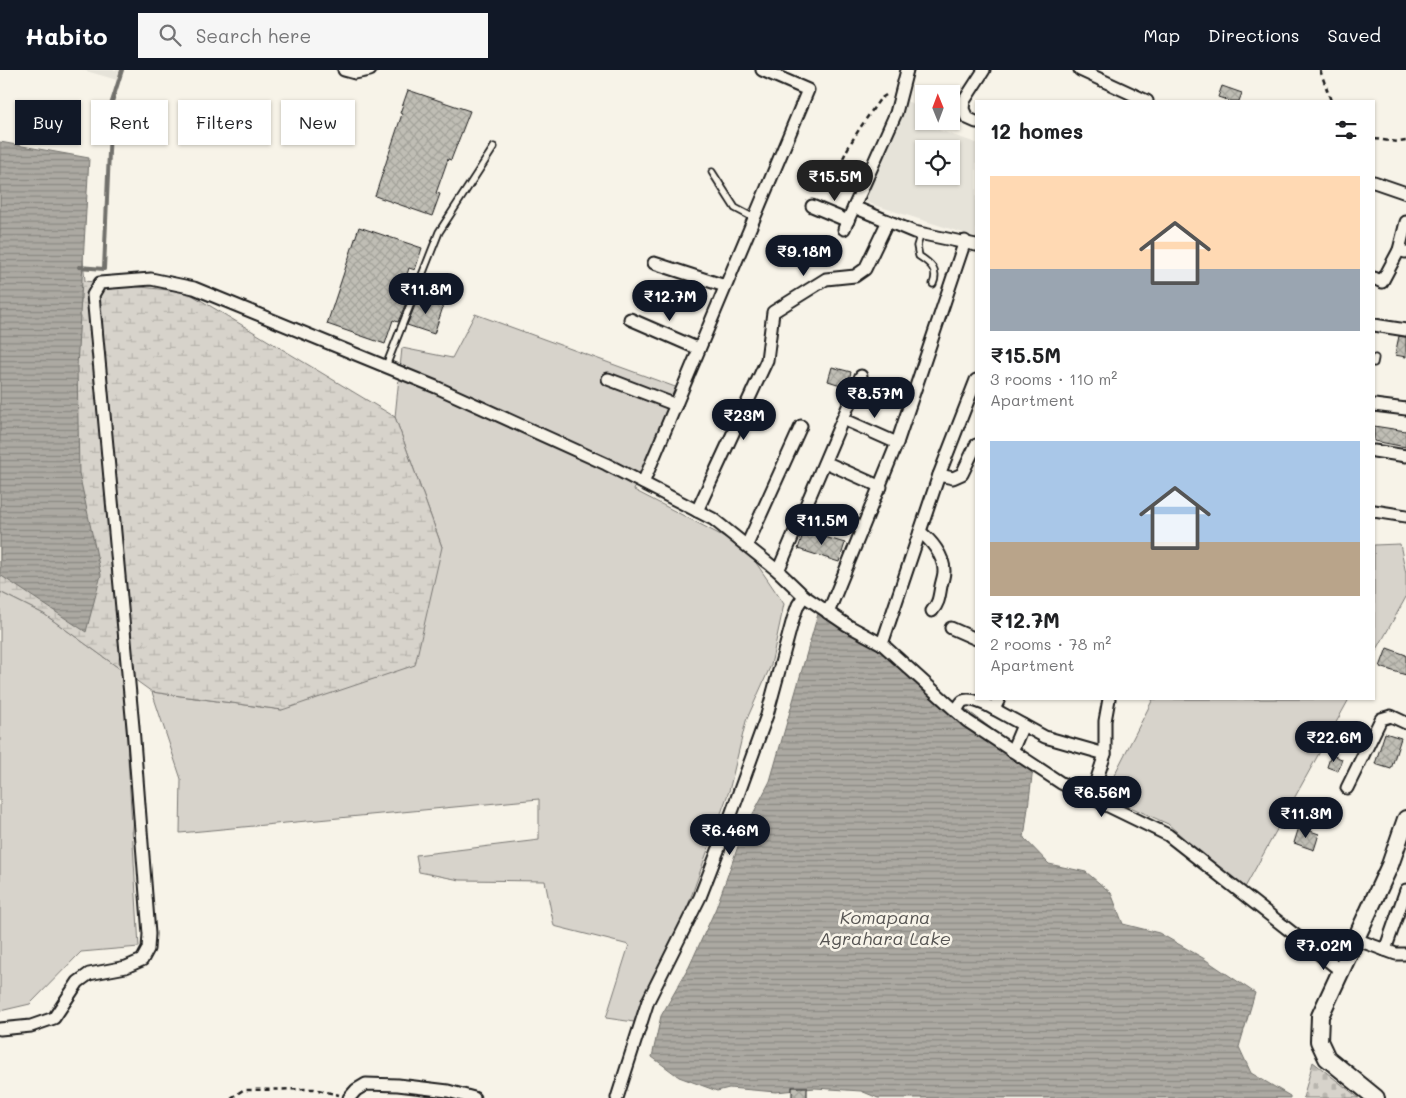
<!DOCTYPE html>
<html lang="en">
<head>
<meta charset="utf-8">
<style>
	:root { --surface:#fff; --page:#f6f6f6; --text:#202124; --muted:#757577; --accent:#111827 }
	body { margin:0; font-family:Mali,sans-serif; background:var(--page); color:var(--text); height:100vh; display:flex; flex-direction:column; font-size:19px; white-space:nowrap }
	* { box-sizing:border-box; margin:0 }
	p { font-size:16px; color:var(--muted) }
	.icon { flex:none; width:28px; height:28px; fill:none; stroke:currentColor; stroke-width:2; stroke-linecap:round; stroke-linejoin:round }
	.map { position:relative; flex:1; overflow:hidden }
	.details { position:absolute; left:975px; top:30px; width:400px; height:600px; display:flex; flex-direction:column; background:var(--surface); border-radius:0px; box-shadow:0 1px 4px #0004 }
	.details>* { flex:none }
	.banner { position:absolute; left:15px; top:30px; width:475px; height:45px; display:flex; gap:10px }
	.needle { width:32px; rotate:359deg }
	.fabs { position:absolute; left:915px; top:15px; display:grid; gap:10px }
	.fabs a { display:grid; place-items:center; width:45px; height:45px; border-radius:0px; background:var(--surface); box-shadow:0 1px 4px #0004; font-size:25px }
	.price { position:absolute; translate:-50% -42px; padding:0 11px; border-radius:18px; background:var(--accent); color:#fff; font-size:16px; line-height:32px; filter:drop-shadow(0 1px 2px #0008) }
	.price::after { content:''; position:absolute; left:50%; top:30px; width:15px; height:11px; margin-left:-8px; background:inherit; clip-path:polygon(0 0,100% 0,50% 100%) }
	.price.active { background:#222; color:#fff }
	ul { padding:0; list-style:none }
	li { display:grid; align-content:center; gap:10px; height:265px; padding:0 15px }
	li span { display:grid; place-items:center; height:155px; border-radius:0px; color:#555 }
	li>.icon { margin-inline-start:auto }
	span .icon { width:90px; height:90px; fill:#fffc; stroke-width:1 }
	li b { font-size:21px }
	h2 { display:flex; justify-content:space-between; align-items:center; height:60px; padding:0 15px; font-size:21px }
	.tag { padding:0 18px; border-radius:0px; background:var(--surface); box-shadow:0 1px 4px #0004; font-size:18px; line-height:45px }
	.tag.active { background:var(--accent); color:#fff }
	header { display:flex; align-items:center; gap:30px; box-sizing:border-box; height:70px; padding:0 25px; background:var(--accent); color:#fff }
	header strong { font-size:24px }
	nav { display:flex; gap:28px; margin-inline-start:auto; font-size:18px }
	.search { width:350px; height:45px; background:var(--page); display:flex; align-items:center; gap:12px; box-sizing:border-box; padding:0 18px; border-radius:0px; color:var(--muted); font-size:19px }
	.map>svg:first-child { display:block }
</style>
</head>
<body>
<header>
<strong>Habito</strong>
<div class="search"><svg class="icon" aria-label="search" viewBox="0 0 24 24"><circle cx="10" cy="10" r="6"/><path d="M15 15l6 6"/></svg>Search here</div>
<nav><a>Map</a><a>Directions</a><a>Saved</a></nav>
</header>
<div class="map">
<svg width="1406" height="1028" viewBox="0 0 1406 1028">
	<defs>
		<pattern id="wetland-marsh" width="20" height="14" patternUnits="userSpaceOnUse" patternTransform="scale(1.25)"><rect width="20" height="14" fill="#d7d3cb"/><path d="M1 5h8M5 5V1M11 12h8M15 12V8" fill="none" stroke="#b8b5ae"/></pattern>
		<pattern id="cemetery-stones" width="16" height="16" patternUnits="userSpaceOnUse" patternTransform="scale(1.25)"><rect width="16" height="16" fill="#d7d3cb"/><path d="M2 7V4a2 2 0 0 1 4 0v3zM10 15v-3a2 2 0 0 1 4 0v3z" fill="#b8b5ae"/></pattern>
		<pattern id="water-rules" width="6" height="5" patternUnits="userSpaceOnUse" patternTransform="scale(1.25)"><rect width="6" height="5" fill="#aca9a2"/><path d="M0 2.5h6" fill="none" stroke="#8b8983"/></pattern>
		<pattern id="building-cross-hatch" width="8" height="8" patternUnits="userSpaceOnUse" patternTransform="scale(1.25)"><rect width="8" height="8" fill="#c0beb5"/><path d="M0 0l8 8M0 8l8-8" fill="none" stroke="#a4a39b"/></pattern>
	</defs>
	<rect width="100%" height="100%" fill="#f7f3e8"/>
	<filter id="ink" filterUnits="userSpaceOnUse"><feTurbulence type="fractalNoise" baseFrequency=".02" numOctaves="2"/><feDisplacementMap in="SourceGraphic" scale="10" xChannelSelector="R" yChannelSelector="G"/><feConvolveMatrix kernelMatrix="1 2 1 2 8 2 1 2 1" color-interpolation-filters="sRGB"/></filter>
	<g filter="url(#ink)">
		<g fill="#e6e3d9" fill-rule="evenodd">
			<path d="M83,0H119L117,10Z"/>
			<path d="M906,31L924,38V51H934L930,57L976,73V167L865,132ZM924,79H951V106H924Z"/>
		</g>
		<g fill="#d7d3cb" stroke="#7a7874">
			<path d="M475,244L678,318L634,420L746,478L784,534L771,595L746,651L729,721L686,841L634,952L606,948L629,875L554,856L545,811L460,810L419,802L416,785L539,770V729L180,763L181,709L152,622L282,640L442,477L395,347L402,278L452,288Z"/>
			<path d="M1400,474L1406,504V527L1374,585V475Z"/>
			<path d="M0,522L44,544L123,601L139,877L81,882L30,934L0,941Z"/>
			<path d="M1153,629H1349L1243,821L1168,754L1104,725Z"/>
		</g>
		<path fill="url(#wetland-marsh)" stroke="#7a7874" d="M0,86L74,96L85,211L187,222L395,347L442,477L415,595L282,640L152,622L44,544L0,522Z"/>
		<path fill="url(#cemetery-stones)" stroke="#7a7874" d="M1313,992L1359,1028H1303Z"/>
		<g fill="url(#water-rules)" stroke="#72716c">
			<path d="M0,72L89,88L77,297L79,403L101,505L86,562L0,505Z"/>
			<path d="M822,530L1034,691L1024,768L1049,794L1086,802L1111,823L1123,854L1159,863L1203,888L1255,923L1239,977L1251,1003L1290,1026V1028H878L861,1021L815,1018L776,1022L729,1018L717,1021L679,1007L652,987L661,946L689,897L716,838L742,765L770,711Z"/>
		</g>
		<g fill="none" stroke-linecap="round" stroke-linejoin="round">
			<path stroke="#72716c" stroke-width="4" d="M79,197L104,199L111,35L122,0"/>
		</g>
		<g fill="url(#building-cross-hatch)" stroke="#1c1c1c">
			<path d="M1222,16L1242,23L1239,31H1230L1218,27Z"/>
			<path d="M408,20L470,41L451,90L448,89L436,123L440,124L432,146L375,126L402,44L400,43Z"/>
			<path d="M359,157L422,178L415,200L409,198L402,220L410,223L398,252L393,250L385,274L327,254Z"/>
			<path d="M419,226L444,234L434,264L407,255Z"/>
			<path d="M1399,266L1406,267V287L1395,285Z"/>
			<path d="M832,297L851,302L847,317L828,311Z"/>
			<path d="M1374,356L1406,361V377L1374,371Z"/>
			<path d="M804,461L845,473L839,492L798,479Z"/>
			<path d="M1387,578L1406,585V605L1380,597Z"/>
			<path d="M1385,663L1401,668L1391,699L1375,694Z"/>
			<path d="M1331,685L1342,689L1338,701L1327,697Z"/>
			<path d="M1299,757L1319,764L1314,780L1294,773Z"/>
			<rect x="792" y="1017" width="15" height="11"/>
		</g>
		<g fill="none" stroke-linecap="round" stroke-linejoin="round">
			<g stroke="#1c1c1c" stroke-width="9">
				<g id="lane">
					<path d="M712,102L735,138L754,148"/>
					<path d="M921,163L917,176L919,186C930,193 939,200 933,214"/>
					<path d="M1374,293L1375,288"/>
					<path d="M386,296L439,162L494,77"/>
				</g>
			</g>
			<g stroke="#1c1c1c" stroke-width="15">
				<g id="street">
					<path d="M344,0L355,3L370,0"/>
					<path d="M1080,0L1147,31"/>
					<path d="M976,52L967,48L963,39L964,31L984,0"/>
					<path d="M1374,112L1406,123"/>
					<path d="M812,136L848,151"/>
					<path d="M854,137L896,43L907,0"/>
					<path d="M844,159L854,137L914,162L976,175"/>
					<path d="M1405,182L1399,180L1406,152"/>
					<path d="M654,193L725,216"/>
					<path d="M1374,208L1382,212L1399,180"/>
					<path d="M630,249L699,279"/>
					<path d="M1374,255L1406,260"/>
					<path d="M861,306L778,501L804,526L847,555L882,574L939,405L976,310"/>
					<path d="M608,309L676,335"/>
					<path d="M1374,335L1406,339"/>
					<path d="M843,349L897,373"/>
					<path d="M1374,381L1406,386"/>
					<path d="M825,392L881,417"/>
					<path d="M939,405L953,408L962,404L976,375"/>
					<path d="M643,413L808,20L762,0"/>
					<path d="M697,441L767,290L773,242L826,209L855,206L865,199L888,151"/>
					<path d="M1374,441L1406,446"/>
					<path d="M920,462C931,470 944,486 944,501C944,506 942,511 941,516C939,527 939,533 932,541"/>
					<path d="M747,475L801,356"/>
					<path d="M828,543L897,373L965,171"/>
					<path d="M951,558L976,569"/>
					<path d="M882,574L967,651L1061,713L1168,765L1341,901"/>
					<path d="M999,629L994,639L1045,667L1105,684"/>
					<path d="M956,641C958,638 960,633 963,631C970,627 988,635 994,639"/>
					<path d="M1012,681L1023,655"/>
					<path d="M1347,718L1381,649L1391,646L1406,653"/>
					<path d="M1091,727L1105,684V651L1109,629"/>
					<path d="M1355,869L1396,884H1406"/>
					<path d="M1385,880L1406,820"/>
					<path d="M0,959L31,956L54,948L78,912L89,904L126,897L142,890L148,879L149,864L133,657L93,225L100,213L151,209L194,218L436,317L606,394L713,449L778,501"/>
					<path d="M349,1028L356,1020L366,1014L398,1015L448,1021L474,1028"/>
					<path d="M617,1028L648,931L700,827L719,778L767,645L793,549L798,535L804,526"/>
				</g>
			</g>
			<g stroke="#1c1c1c" stroke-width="20">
				<path id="secondary" d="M1376,1028L1327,988L1319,971L1320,946L1390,795L1406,749"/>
			</g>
			<g stroke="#1c1c1c" stroke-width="2.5" stroke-dasharray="5 4" stroke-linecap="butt">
				<path d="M1320,0L1331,31"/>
				<path d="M1374,69L1399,72L1406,71"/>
				<path d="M848,121C843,116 840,111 839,104C839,85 869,45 880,29L889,23"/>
				<path d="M231,1028L243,1020L314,1019L339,1025"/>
			</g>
			<use href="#lane" stroke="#f7f3e8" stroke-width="5.5"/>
			<use href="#street" stroke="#f7f3e8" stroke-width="11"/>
			<use href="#secondary" stroke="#f7f3e8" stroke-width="16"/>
		</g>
	</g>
	<g text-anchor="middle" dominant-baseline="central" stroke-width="5" stroke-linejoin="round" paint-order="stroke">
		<g font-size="18" font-style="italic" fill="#565452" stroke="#f7f3e8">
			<text x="885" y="847">Komapana<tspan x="885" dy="21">Agrahara Lake</tspan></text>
		</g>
	</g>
</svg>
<div class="fabs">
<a><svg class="needle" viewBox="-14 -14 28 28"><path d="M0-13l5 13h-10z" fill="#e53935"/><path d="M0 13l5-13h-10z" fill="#757577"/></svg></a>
<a><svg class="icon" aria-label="locate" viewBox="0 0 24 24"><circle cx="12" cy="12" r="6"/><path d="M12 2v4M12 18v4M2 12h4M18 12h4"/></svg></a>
</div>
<b class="price active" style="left:835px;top:132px">₹15.5M</b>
<b class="price" style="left:804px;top:207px">₹9.18M</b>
<b class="price" style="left:426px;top:245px">₹11.8M</b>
<b class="price" style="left:670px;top:252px">₹12.7M</b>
<b class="price" style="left:875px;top:349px">₹8.57M</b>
<b class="price" style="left:744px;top:371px">₹23M</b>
<b class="price" style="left:822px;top:476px">₹11.5M</b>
<b class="price" style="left:1334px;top:693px">₹22.6M</b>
<b class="price" style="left:1102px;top:748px">₹6.56M</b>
<b class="price" style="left:1306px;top:769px">₹11.3M</b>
<b class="price" style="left:730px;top:786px">₹6.46M</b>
<b class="price" style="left:1324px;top:901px">₹7.02M</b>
<div class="banner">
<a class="tag active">Buy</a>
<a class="tag">Rent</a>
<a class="tag">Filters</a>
<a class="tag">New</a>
</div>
<section class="details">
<h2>12 homes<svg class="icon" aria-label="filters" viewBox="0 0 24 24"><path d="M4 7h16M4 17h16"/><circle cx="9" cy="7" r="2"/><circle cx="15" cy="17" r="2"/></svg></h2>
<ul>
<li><span style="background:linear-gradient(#ffd9b3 60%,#9aa5b1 0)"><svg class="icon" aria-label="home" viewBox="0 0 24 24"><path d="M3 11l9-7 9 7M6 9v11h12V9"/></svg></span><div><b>₹15.5M</b><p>3 rooms · 110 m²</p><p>Apartment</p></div></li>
<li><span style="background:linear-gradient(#a9c7e8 65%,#b9a48a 0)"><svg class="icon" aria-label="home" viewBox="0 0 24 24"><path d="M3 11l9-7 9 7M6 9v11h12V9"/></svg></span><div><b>₹12.7M</b><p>2 rooms · 78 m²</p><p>Apartment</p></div></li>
</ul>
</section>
</div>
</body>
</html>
